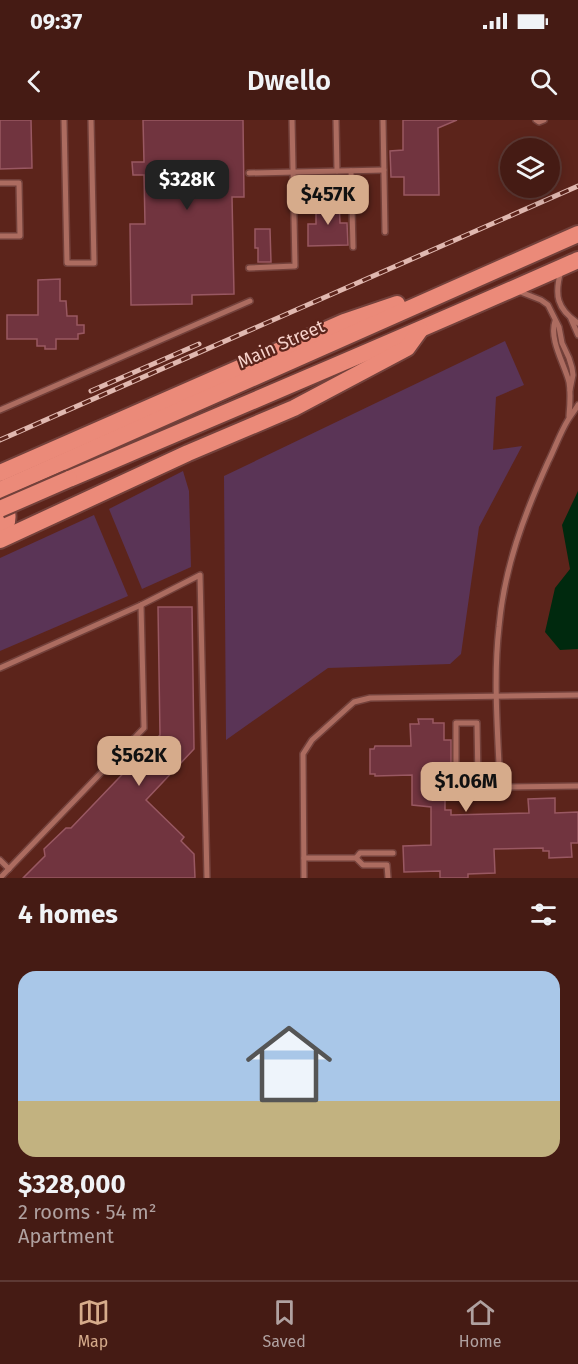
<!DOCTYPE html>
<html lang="en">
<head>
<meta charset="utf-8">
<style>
	:root { --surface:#451b14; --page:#4f2822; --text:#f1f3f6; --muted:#b0a1a0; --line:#5d3934; --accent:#d6ab8b }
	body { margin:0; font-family:"Fira Sans",sans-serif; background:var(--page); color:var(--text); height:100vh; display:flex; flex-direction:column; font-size:22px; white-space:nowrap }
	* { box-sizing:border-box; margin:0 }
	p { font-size:20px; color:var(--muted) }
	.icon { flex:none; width:33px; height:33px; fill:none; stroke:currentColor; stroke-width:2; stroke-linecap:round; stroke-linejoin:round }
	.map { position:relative; height:758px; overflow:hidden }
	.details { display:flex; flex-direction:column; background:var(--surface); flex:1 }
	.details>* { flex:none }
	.fabs { position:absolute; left:500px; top:18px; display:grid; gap:12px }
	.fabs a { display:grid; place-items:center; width:60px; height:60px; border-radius:50%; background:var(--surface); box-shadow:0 3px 15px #0003,0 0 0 2px var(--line); font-size:30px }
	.price { position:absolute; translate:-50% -51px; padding:0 14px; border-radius:12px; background:var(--accent); color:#111; font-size:20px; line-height:39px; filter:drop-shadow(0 2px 3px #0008) }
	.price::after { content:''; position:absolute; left:50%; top:36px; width:18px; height:14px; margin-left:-9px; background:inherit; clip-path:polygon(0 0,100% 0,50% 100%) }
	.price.selected { background:#222; color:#fff }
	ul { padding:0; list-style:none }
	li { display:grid; align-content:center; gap:12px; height:318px; padding:0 18px }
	li span { display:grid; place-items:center; height:186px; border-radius:18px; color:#555 }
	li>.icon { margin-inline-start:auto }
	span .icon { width:108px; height:108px; fill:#fffc; stroke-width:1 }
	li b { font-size:26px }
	h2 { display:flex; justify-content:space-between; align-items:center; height:72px; padding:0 18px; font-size:26px }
	.status { display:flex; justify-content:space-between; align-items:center; height:42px; padding:0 30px; background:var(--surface); direction:ltr }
	.status svg { height:16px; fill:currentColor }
	header { display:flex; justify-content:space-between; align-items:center; height:78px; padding:0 18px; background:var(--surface); font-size:27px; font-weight:600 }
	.tab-bar { display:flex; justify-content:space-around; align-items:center; height:84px; border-top:2px solid var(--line); background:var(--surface); font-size:16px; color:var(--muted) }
	.tab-bar a { display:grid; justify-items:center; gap:3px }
	.tab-bar .selected { color:var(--accent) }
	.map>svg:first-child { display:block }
</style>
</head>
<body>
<div class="status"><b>09:37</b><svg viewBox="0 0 49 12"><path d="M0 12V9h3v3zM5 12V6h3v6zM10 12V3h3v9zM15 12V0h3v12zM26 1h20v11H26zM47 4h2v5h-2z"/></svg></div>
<header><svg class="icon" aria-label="back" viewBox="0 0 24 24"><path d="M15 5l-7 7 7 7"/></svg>Dwello<svg class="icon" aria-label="search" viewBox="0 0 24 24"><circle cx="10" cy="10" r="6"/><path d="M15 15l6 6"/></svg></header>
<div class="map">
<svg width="578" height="758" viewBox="0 0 578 758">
	<rect width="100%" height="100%" fill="#5c241b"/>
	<g fill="#5a3456">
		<path d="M505,221L524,265L496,277L493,330L522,326L479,407L461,534L450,544L328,548L226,620L224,356Z"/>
		<path d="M183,351L189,371L191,447L142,469L109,389Z"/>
		<path d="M94,395L128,476L0,531V438Z"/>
	</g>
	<path fill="#00290e" d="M578,371V529L560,530L545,512L555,468L570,449L562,405Z"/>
	<g fill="#71343f" stroke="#995862" stroke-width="1.5">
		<path d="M0,0H31L32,48L0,49Z"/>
		<path d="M143,0H243L244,77H232L234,174L192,175V184L131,185L130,104H145L144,55H133L132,42H144Z"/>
		<path d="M403,0H457L438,8L439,75H404V57H391L390,31L403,30Z"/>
		<path d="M339,81L340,103H347L348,125L308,126V104H316V82Z"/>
		<path d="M255,109H270L271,142H258V128H255Z"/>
		<path d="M60,159V181H66L67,196H77V205H84V213L78,214V219H56V229H45V226H37V219H7V195H38V160Z"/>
		<path d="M158,487H192L194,629L146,680L184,717L181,721L194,734L195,758H23L45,736L44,729L66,708H71L160,615Z"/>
		<path d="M418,599H433V603H444V620H451V648H445V690H451V695L529,693L528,679L555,678V693L578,692V723H571L572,737L549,738V731H543V728L494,729L495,753L468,754V758H440V751L404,752L403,726L431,725V687L412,685V655L375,656V654H370V629H374L375,626H411L410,604H419Z"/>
	</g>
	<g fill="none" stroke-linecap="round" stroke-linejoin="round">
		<g stroke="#73413b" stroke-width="8">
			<g id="service">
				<path d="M64,0L67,143H94L91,0"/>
				<path d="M336,0L337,51"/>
				<path d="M383,0L385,112"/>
				<path d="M536,0L539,2L544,0"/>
				<path d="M351,51L353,127"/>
				<path d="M249,53L384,50"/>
				<path d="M0,63H19L20,116H0"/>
				<path d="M249,148L295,146L292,0"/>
				<path d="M561,151C554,175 557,189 578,203"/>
				<path d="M518,171L541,180L548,185L559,207L562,223L569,238L572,248L573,255L570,270"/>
				<path d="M571,199L578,215"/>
				<path d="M555,201C549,220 564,243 569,262C571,273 570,285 569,296"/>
				<path d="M578,285C575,290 571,295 568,300C560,313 555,328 548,342C524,395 504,448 499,507C493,560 498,614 500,667L578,666"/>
				<path d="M0,290L250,181"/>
				<path d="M0,548L141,485L200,455L207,758"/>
				<path d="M478,660L477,603H456V660H499"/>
				<path d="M304,738H356L363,745H387L388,758"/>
				<path d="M356,738L360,733H393"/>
				<path d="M0,740L9,749"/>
				<path d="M0,758L144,608L141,485"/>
				<path d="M304,758L303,634L312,620L354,582L370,578L578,575"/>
			</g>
		</g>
		<g stroke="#73413b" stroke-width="20">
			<g id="trunk">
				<path d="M0,353L344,202L397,184"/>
				<path d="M69,359C239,287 410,215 578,140"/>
				<path d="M0,370L578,114"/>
				<path d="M0,379C9,388 11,404 0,413"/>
				<path d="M0,420L188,333L294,288L407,228L420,210"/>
			</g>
		</g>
		<use href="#service" stroke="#ac6c60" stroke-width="5"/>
		<use href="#trunk" stroke="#eb8a79" stroke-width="16"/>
		<g stroke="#e0b8b0" stroke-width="5">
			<g id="rail">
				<path d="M91,271L199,224"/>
				<path d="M0,320L578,66"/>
			</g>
		</g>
		<use href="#rail" stroke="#5c241b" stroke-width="3" stroke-dasharray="9" stroke-linecap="butt"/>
		<g stroke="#73413b" stroke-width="20" stroke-linecap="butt">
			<path id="trunk-bridge" d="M0,389L69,359"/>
		</g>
		<use href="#trunk-bridge" stroke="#eb8a79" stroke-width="16"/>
	</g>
	<g text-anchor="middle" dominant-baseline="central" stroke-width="4.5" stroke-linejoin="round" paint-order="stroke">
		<g font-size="18" fill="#f7d2cb" stroke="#5c241b">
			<text transform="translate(281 224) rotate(-24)">Main Street</text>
		</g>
	</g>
</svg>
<div class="fabs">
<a><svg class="icon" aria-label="layers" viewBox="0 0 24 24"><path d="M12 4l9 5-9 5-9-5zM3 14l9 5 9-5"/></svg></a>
</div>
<b class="price selected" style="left:187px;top:91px">$328K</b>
<b class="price" style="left:328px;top:106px">$457K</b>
<b class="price" style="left:139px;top:667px">$562K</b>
<b class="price" style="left:466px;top:693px">$1.06M</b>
</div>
<section class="details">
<h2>4 homes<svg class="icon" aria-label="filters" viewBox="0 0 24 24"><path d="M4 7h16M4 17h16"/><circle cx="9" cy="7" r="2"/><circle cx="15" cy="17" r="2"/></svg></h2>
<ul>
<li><span style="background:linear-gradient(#a9c7e8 70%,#c2b280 0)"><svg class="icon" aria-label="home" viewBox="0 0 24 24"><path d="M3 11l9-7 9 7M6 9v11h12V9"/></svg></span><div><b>$328,000</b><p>2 rooms · 54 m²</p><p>Apartment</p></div></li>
</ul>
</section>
<nav class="tab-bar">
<a class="selected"><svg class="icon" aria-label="map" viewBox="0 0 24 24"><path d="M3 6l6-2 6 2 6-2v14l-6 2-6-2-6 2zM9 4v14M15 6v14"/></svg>Map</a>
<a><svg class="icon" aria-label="saved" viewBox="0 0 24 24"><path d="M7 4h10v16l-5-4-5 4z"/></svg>Saved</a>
<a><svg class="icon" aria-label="home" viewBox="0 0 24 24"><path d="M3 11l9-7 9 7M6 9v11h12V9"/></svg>Home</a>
</nav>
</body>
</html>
